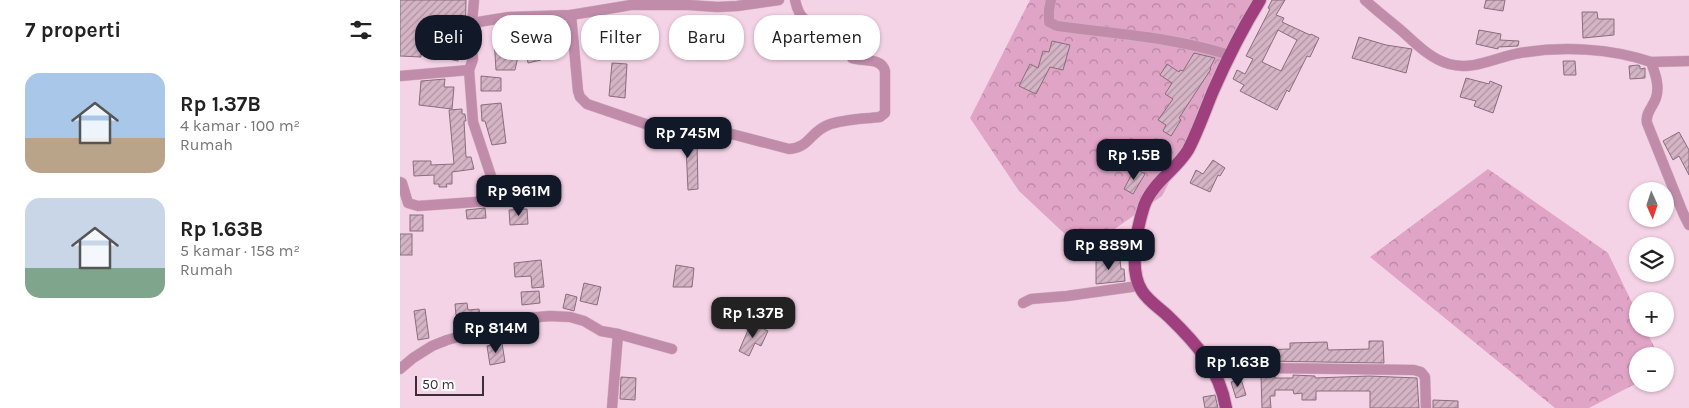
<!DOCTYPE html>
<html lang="id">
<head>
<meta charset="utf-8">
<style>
	:root { --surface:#fff; --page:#f2f2f2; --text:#222; --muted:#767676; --accent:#111827 }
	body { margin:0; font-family:Karla,sans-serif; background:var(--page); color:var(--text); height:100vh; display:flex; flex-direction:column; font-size:19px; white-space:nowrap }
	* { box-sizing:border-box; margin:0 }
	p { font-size:16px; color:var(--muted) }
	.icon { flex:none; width:28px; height:28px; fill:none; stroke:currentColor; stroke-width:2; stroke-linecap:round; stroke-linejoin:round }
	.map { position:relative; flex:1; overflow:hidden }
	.side { display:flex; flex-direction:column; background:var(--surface); width:400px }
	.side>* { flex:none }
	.banner { position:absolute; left:15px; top:15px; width:475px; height:45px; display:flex; gap:10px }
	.needle { width:32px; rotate:177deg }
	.fabs { position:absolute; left:1229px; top:182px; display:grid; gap:10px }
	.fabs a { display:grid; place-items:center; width:45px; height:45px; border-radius:50%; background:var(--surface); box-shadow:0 1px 4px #0004; font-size:25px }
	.scale { position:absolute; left:15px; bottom:12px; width:69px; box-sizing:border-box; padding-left:5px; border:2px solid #3b2e36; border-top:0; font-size:14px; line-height:18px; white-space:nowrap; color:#3b2e36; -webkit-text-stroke:4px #fff; paint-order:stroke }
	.price { position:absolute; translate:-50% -42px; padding:0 11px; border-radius:10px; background:var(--accent); color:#fff; font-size:16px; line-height:32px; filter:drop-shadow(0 1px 2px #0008) }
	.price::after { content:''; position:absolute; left:50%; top:30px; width:15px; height:11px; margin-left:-8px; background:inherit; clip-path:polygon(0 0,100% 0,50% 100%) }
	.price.current { background:#222; color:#fff }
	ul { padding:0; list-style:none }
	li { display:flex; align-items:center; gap:15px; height:125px; padding:0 25px }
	li span { display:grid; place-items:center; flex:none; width:140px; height:100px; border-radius:15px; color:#555 }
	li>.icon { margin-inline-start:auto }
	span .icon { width:60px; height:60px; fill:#fffc; stroke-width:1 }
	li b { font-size:21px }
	h2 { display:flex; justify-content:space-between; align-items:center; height:60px; padding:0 25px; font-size:21px }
	.tag { padding:0 18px; border-radius:20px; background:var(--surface); box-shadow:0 1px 4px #0004; font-size:18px; line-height:45px }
	.tag.current { background:var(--accent); color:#fff }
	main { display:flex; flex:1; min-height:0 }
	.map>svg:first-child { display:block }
</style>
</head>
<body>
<main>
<section class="side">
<h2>7 properti<svg class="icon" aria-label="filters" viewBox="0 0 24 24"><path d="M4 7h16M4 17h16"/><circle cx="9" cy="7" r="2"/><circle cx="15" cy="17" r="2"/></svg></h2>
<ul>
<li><span style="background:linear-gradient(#a9c7e8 65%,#b9a48a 0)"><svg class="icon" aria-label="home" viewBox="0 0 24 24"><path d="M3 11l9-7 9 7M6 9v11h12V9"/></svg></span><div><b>Rp 1.37B</b><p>4 kamar · 100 m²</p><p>Rumah</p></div></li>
<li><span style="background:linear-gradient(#c9d6e8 70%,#7fa58c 0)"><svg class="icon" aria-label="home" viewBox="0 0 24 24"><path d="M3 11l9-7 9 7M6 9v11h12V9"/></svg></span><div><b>Rp 1.63B</b><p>5 kamar · 158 m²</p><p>Rumah</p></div></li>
</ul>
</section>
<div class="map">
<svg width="1289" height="408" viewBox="0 0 1289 408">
	<defs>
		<pattern id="forest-crowns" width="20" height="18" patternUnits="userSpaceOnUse" patternTransform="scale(1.25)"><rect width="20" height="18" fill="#e0a4c7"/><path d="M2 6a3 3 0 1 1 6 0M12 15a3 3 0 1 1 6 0" fill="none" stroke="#b786a2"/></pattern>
		<pattern id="building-hatch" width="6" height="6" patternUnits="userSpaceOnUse" patternTransform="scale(1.25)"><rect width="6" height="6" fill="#d5b4c6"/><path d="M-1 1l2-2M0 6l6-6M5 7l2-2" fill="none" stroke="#ae93a2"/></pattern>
	</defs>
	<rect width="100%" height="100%" fill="#f5d3e6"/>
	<g fill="url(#forest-crowns)">
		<path d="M630,0H862L762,196L683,251L619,191L570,118Z"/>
		<path d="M1088,169L1208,253L1237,313L1238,329H1245L1259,356H1238L1237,383L1189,408H1155L970,257Z"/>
	</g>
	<g fill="url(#building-hatch)" stroke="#8a6d7d" fill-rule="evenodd">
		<path d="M0,0H66L65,41L64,46L61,45L58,61L43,58L46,42L38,41L22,40L21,57L0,56Z"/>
		<path d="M872,0H885L876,15L884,18L882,22L910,35L911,34L919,38L910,57L907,56L889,92L887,90L877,110L840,91L844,85L833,79L837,70L845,74L853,59L846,56L870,9L868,8ZM878,30L897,40L881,71L862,62Z"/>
		<path d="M1086,0H1105L1103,11L1084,8Z"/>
		<path d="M1182,12H1197L1198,19H1214V35L1183,38Z"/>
		<path d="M390,24L391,48L374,49L373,37H376L375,25Z"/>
		<path d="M1079,30L1101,34L1100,40L1119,41L1118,46L1098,47V49L1076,44Z"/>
		<path d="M116,37V53L119,52L115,70H96L94,38Z"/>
		<path d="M959,37L986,45L1012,49L1006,73L952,58Z"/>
		<path d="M652,41L670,45L663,70L650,67L636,94L619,86L630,64L638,68L643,51L649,52Z"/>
		<path d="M138,48L141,60L128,63L126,51Z"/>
		<path d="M794,53L815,58L810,68L811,69L779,118L781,120L771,136L763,131L766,125L758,120L773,99L765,94L772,83L760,75L767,64L779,72L780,70L783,71Z"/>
		<path d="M1163,61H1175L1176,75H1164Z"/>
		<path d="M212,63L227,64L225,98L209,96Z"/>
		<path d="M1238,65L1240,66V69L1245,68V78L1230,79L1229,66Z"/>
		<path d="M81,76L101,78V91H81Z"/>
		<path d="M1066,78L1089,84L1090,81L1102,86L1093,113L1074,106L1076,101L1060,97Z"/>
		<path d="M45,79L44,87H54L52,109L19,105L21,81Z"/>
		<path d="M101,103L106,143L92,145L85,121H82L81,105Z"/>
		<path d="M62,109V114H65L66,121H64L66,157H71L74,169L52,172V184H46L47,187H39V184H34V175L14,176L13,161H31V165L54,164L49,110Z"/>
		<path d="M1279,132L1289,150V175L1279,156L1273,160L1263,141Z"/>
		<path d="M263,137L276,139L275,140H297L298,189L288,190L286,147L263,145Z"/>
		<path d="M813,160L825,168L820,176L818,175L810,192L790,183L796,170L803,174Z"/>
		<path d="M735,168L745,174L733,194L724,189Z"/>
		<path d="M85,208L86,218L67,219L66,210Z"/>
		<path d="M127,209L128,224L110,225L109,210Z"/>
		<rect x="10" y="215" width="13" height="16"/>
		<rect x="0" y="234" width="12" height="21"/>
		<path d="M720,259L721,269H724L725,281L696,284V260Z"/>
		<path d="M141,260L144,287L132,288L131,276L115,277L114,263Z"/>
		<path d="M276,265L294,268L292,287H273Z"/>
		<path d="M184,283L201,287L197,305L180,301Z"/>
		<path d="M139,291L140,303L122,305L121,292Z"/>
		<path d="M166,294L177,297L174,311L163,308Z"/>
		<path d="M67,303L68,310L79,309L81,323L61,327L59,315H56L55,304Z"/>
		<path d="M25,309L29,338L18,340L14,311Z"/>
		<path d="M351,323L368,331L361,346L355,343L349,356L339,351Z"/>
		<path d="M969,341H983L984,363L861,361V350L890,349V343L927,342L928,350L969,349Z"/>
		<path d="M102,343L105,362L90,365L87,346Z"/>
		<path d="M861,375H875V378H893V375L915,376V378L969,376L1017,378L1019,408H970V391H916V400H902V393L894,394L893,390H875V396H870L871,408H862Z"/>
		<path d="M221,377L236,378L235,400L220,399Z"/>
		<path d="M841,379L846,395L836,398L831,382Z"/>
		<path d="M815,395L818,408H805L803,397Z"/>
		<path d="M1033,400L1058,401V408H1033Z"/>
	</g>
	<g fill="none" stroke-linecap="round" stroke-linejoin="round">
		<g stroke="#d0b2c3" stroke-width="11">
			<g id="minor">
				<path d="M651,0L649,10V22L657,26C715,34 773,37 829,55"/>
				<path d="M965,0C977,11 990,21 1003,32C1016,44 1031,59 1049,64C1074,71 1096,57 1120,53C1162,46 1210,48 1251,62C1255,73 1260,86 1256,98C1253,107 1245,113 1247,123L1283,213L1289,225"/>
				<path d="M171,15L178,91L180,97L187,104L269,132H324L389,149C409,148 410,132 428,125C444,119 464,119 480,117L485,113V71C481,57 463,62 452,58C448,51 446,32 441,28C438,26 433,26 429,25C408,22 400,23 395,0"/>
				<path d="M72,23L109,17L171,15L231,5H288L318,7L337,6L379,0"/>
				<path d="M1251,62L1289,61"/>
				<path d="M0,76L69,70"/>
				<path d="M0,182L2,183L8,203L18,206L90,201C97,197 96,192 94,185L73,122L69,70L73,59L71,34L74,0"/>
				<path d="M623,303L631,299L667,296L738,286"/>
				<path d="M862,368L1014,370L1021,372L1025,377L1026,408"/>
				<path d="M0,369L13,358L32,346L47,340L126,318L150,316L170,317L184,321L201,331L218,334L272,349"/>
				<path d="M212,408L218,334"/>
			</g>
		</g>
		<g stroke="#d0b2c3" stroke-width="14">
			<path id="major" d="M826,408C820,370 796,343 769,317C760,308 749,302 742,291C728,270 737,228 744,206C752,183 776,170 788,150C798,131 805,110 813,91C827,59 842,29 860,0"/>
		</g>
		<use href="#minor" stroke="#c18baa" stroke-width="10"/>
		<use href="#major" stroke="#9f3f7e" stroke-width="12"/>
	</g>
</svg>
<div class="fabs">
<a><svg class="needle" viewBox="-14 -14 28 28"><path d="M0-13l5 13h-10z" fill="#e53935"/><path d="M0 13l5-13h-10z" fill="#767676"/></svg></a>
<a><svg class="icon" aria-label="layers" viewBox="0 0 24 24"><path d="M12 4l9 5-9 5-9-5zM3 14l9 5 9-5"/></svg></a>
<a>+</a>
<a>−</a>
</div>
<div class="scale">50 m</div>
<b class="price" style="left:288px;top:159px">Rp 745M</b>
<b class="price" style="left:734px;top:181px">Rp 1.5B</b>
<b class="price" style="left:119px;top:217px">Rp 961M</b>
<b class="price" style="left:709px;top:271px">Rp 889M</b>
<b class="price current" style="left:353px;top:339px">Rp 1.37B</b>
<b class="price" style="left:96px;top:354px">Rp 814M</b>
<b class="price" style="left:838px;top:388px">Rp 1.63B</b>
<div class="banner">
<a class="tag current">Beli</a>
<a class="tag">Sewa</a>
<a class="tag">Filter</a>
<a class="tag">Baru</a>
<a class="tag">Apartemen</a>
</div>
</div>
</main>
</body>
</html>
